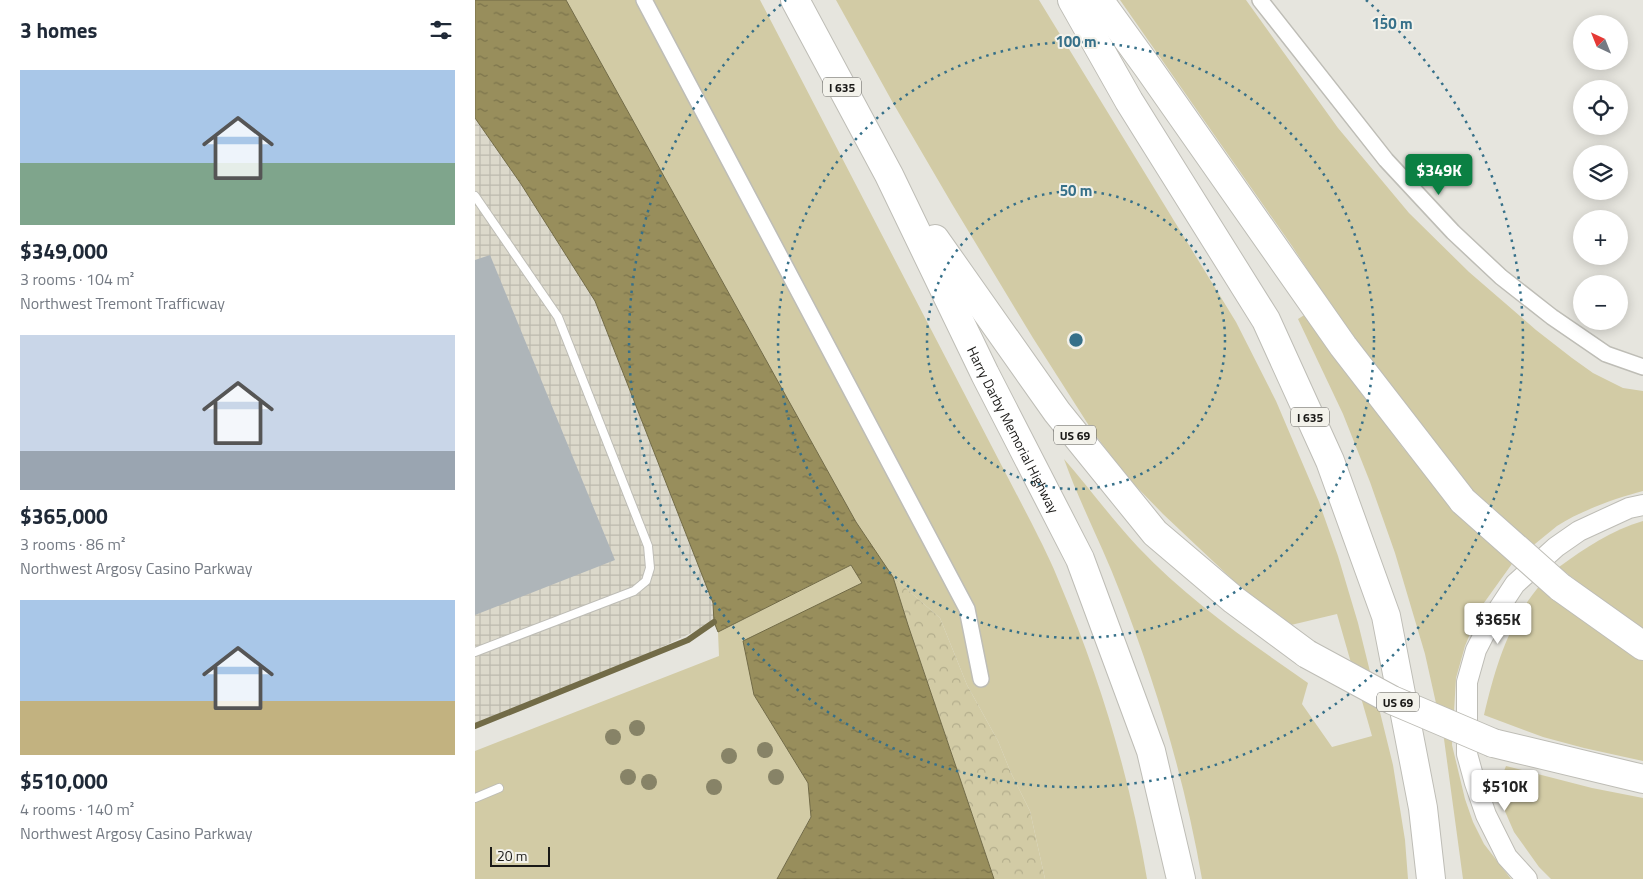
<!DOCTYPE html>
<html lang="en">
<head>
<meta charset="utf-8">
<style>
	:root { --surface:#fff; --page:#f2f2f3; --text:#1f2937; --muted:#747a83; --accent:#0b8043 }
	body { margin:0; font-family:"Titillium Web",sans-serif; background:var(--page); color:var(--text); height:100vh; display:flex; flex-direction:column; font-size:19px; white-space:nowrap }
	* { box-sizing:border-box; margin:0 }
	p { font-size:16px; color:var(--muted) }
	.icon { flex:none; width:28px; height:28px; fill:none; stroke:currentColor; stroke-width:2; stroke-linecap:round; stroke-linejoin:round }
	.map { position:relative; flex:1; overflow:hidden }
	.panel { display:flex; flex-direction:column; background:var(--surface); width:475px }
	.panel>* { flex:none }
	.needle { width:32px; rotate:317deg }
	.tools { position:absolute; left:1098px; top:15px; display:grid; gap:10px }
	.tools a { display:grid; place-items:center; width:55px; height:55px; border-radius:50%; background:var(--surface); box-shadow:0 2px 12px #0003; font-size:25px }
	.scale { position:absolute; left:15px; bottom:12px; width:60px; box-sizing:border-box; padding-left:5px; border:2px solid #1a1917; border-top:0; font-size:14px; line-height:18px; white-space:nowrap; color:#1a1917; -webkit-text-stroke:4px #f3f2eb; paint-order:stroke }
	.price { position:absolute; translate:-50% -42px; padding:0 11px; border-radius:5px; background:#fff; color:#222; font-size:16px; line-height:32px; filter:drop-shadow(0 1px 2px #0008) }
	.price::after { content:''; position:absolute; left:50%; top:30px; width:15px; height:11px; margin-left:-8px; background:inherit; clip-path:polygon(0 0,100% 0,50% 100%) }
	.price.selected { background:var(--accent); color:#fff }
	ul { padding:0; list-style:none }
	li { display:grid; align-content:center; gap:10px; height:265px; padding:0 20px }
	li span { display:grid; place-items:center; height:155px; border-radius:0px; color:#555 }
	li>.icon { margin-inline-start:auto }
	span .icon { width:90px; height:90px; fill:#fffc; stroke-width:1 }
	li b { font-size:21px }
	h2 { display:flex; justify-content:space-between; align-items:center; height:60px; padding:0 20px; font-size:21px }
	main { display:flex; flex:1; min-height:0 }
	.map>svg:first-child { display:block }
</style>
</head>
<body>
<main>
<section class="panel">
<h2>3 homes<svg class="icon" aria-label="filters" viewBox="0 0 24 24"><path d="M4 7h16M4 17h16"/><circle cx="9" cy="7" r="2"/><circle cx="15" cy="17" r="2"/></svg></h2>
<ul>
<li><span style="background:linear-gradient(#a9c7e8 60%,#7fa58c 0)"><svg class="icon" aria-label="home" viewBox="0 0 24 24"><path d="M3 11l9-7 9 7M6 9v11h12V9"/></svg></span><div><b>$349,000</b><p>3 rooms · 104 m²</p><p>Northwest Tremont Trafficway</p></div></li>
<li><span style="background:linear-gradient(#c9d6e8 75%,#9aa5b1 0)"><svg class="icon" aria-label="home" viewBox="0 0 24 24"><path d="M3 11l9-7 9 7M6 9v11h12V9"/></svg></span><div><b>$365,000</b><p>3 rooms · 86 m²</p><p>Northwest Argosy Casino Parkway</p></div></li>
<li><span style="background:linear-gradient(#a9c7e8 65%,#c2b280 0)"><svg class="icon" aria-label="home" viewBox="0 0 24 24"><path d="M3 11l9-7 9 7M6 9v11h12V9"/></svg></span><div><b>$510,000</b><p>4 rooms · 140 m²</p><p>Northwest Argosy Casino Parkway</p></div></li>
</ul>
</section>
<div class="map">
<svg width="1168" height="879" viewBox="0 0 1168 879">
	<defs>
		<pattern id="industrial-grid" width="8" height="8" patternUnits="userSpaceOnUse" patternTransform="scale(1.25)"><rect width="8" height="8" fill="#dcd9cb"/><path d="M0 4h8M4 0v8" fill="none" stroke="#bcbaae"/></pattern>
		<pattern id="forest-crowns" width="20" height="18" patternUnits="userSpaceOnUse" patternTransform="scale(1.25)"><rect width="20" height="18" fill="#d2cba5"/><path d="M2 6a3 3 0 1 1 6 0M12 15a3 3 0 1 1 6 0" fill="none" stroke="#b4ae8d"/></pattern>
		<pattern id="water-ripples" width="26" height="14" patternUnits="userSpaceOnUse" patternTransform="scale(1.25)"><rect width="26" height="14" fill="#988e5c"/><path d="M2 4q2-2 4 0t4 0M15 11q2-2 4 0t4 0" fill="none" stroke="#7b734b"/></pattern>
	</defs>
	<rect width="100%" height="100%" fill="#e6e5de"/>
	<path fill="url(#industrial-grid)" d="M0,118L46,184L120,301L238,603L239,622L154,663L0,725Z"/>
	<g fill="#d2cba5">
		<path d="M91,0H285L556,522C566,542 577,563 585,584C625,678 655,778 672,879H570L555,811L536,773L523,741L492,685L465,618L418,577L381,522Z"/>
		<path d="M361,0H564L761,322L801,401L844,502L863,556L883,623L918,765L930,840L933,879H727C710,781 681,684 645,592C628,547 605,504 589,459C614,488 637,519 663,547C713,600 774,642 833,683L827,704L857,747L897,736L862,614L816,625L796,613L776,597L688,514L653,478L618,432L558,338L477,204L418,103Z"/>
		<path d="M645,0H771L863,128L934,213L994,272L1061,330L1097,358L1118,373L1148,388L1168,391V491C1141,498 1105,511 1082,526C1073,533 1064,541 1055,548L995,490L881,344L817,246Z"/>
		<path d="M831,314L928,448L955,479L1039,561L1006,607L990,646L981,678L977,745L990,799L998,822L1009,844L1036,879H988L969,739L950,654L920,553L895,482L868,414L823,319Z"/>
		<path d="M1168,521V631L1119,595L1084,567C1110,548 1137,530 1168,521Z"/>
		<path d="M376,565L388,583L279,695L333,783L336,816L302,879H0V751L244,656L243,632Z"/>
		<path d="M1067,583L1130,635L1168,660V761L1109,748L1068,737L1009,715C1020,668 1034,620 1067,583Z"/>
		<path d="M1031,766L1117,788L1168,798V879H1076L1064,867L1039,832L1029,809L1024,784Z"/>
	</g>
	<path fill="url(#forest-crowns)" d="M418,577L465,618L492,685L523,741L536,773L555,811L570,879H519L433,625Z"/>
	<path fill="url(#water-ripples)" stroke="#726b47" d="M0,0H91L381,522L418,577L433,625L519,879H302L336,817L333,783L279,695L268,641L387,583L376,565L243,632L239,622L238,603L120,301L46,184L0,118Z"/>
	<g fill="none" stroke-linecap="round" stroke-linejoin="round">
		<path stroke="#726b47" stroke-width="6" d="M0,726L213,640L239,622"/>
	</g>
	<path fill="#aeb5b9" d="M15,255L140,560L0,615V260Z"/>
	<g fill="none" stroke-linecap="round" stroke-linejoin="round">
		<g stroke="#bebdb6" stroke-width="10">
			<g id="service">
				<path d="M0,196L83,317L173,546L175,568L171,581L159,591L0,652"/>
				<path d="M0,798L24,788"/>
			</g>
		</g>
		<g stroke="#bebdb6" stroke-width="18">
			<g id="minor">
				<path d="M169,0L492,609L506,679"/>
				<path d="M785,0L911,160L978,232L1026,277L1077,317L1131,354L1168,367"/>
			</g>
		</g>
		<g stroke="#bebdb6" stroke-width="22">
			<path id="tertiary" d="M1052,879L1032,857L1011,815L1000,783L992,754V682L1001,650L1017,619L1040,584L1081,547L1104,531L1154,508L1168,505"/>
		</g>
		<g stroke="#bebdb6" stroke-width="30">
			<g id="motorway">
				<path id="s1" d="M320,0L414,175L510,374L605,559L676,751L706,879"/>
				<path d="M597,0L654,101L791,320L855,461L911,616L948,808L956,879"/>
				<path d="M624,0L674,69L868,346L988,501"/>
				<path d="M460,239L582,412L680,533L759,600L832,654"/>
				<path d="M1085,587L1168,646"/>
				<path d="M1018,743L1168,779"/>
			</g>
		</g>
		<use href="#service" stroke="#fff" stroke-width="8"/>
		<use href="#minor" stroke="#fff" stroke-width="15"/>
		<use href="#tertiary" stroke="#fff" stroke-width="20"/>
		<use href="#motorway" stroke="#fff" stroke-width="28"/>
		<g stroke="#bebdb6" stroke-width="30" stroke-linecap="butt">
			<g id="motorway-bridge">
				<path d="M988,501L1085,587"/>
				<path d="M832,654L917,700L1018,743"/>
			</g>
		</g>
		<use href="#motorway-bridge" stroke="#fff" stroke-width="28"/>
	</g>
	<g fill="#878367">
		<circle cx="162" cy="728" r="8"/>
		<circle cx="138" cy="737" r="8"/>
		<circle cx="290" cy="750" r="8"/>
		<circle cx="254" cy="756" r="8"/>
		<circle cx="153" cy="777" r="8"/>
		<circle cx="301" cy="777" r="8"/>
		<circle cx="174" cy="782" r="8"/>
		<circle cx="239" cy="787" r="8"/>
	</g>
	<g fill="none" stroke="#367089" stroke-width="2.5" stroke-dasharray="2.5 5">
		<circle cx="601" cy="340" r="149"/>
		<circle cx="601" cy="340" r="298"/>
		<path d="M891 0A447 447 0 1 1 311 0"/>
	</g>
	<g text-anchor="middle" dominant-baseline="central" stroke-width="4" stroke-linejoin="round" paint-order="stroke">
		<g fill="#f3f2eb" stroke="#5b5a57" stroke-width="1">
			<rect x="348" y="77.5" width="38" height="19" rx="4"/>
			<rect x="816" y="407.5" width="38" height="19" rx="4"/>
			<rect x="579" y="425.5" width="42" height="19" rx="4"/>
			<rect x="902" y="692.5" width="42" height="19" rx="4"/>
		</g>
		<g font-size="12" font-weight="bold" fill="#1a1917">
			<text x="367" y="87">I 635</text>
			<text x="835" y="417">I 635</text>
			<text x="600" y="435">US 69</text>
			<text x="923" y="702">US 69</text>
		</g>
		<g font-size="14" fill="#1a1917" stroke="#f3f2eb">
			<text stroke="none"><textPath href="#s1" startOffset="482">Harry Darby Memorial Highway</textPath></text>
		</g>
	</g>
	<circle cx="601" cy="340" r="8" fill="#367089" stroke="#f3f2eb" stroke-width="2.5"/>
	<g font-size="15" text-anchor="middle" font-weight="bold" fill="#367089" stroke="#f3f2eb" stroke-width="4" stroke-linejoin="round" paint-order="stroke">
		<text x="917" y="29">150 m</text>
		<text x="601" y="47">100 m</text>
		<text x="601" y="196">50 m</text>
	</g>
</svg>
<div class="tools">
<a><svg class="needle" viewBox="-14 -14 28 28"><path d="M0-13l5 13h-10z" fill="#e53935"/><path d="M0 13l5-13h-10z" fill="#747a83"/></svg></a>
<a><svg class="icon" aria-label="locate" viewBox="0 0 24 24"><circle cx="12" cy="12" r="6"/><path d="M12 2v4M12 18v4M2 12h4M18 12h4"/></svg></a>
<a><svg class="icon" aria-label="layers" viewBox="0 0 24 24"><path d="M12 4l9 5-9 5-9-5zM3 14l9 5 9-5"/></svg></a>
<a>+</a>
<a>−</a>
</div>
<div class="scale">20 m</div>
<b class="price selected" style="left:964px;top:196px">$349K</b>
<b class="price" style="left:1023px;top:645px">$365K</b>
<b class="price" style="left:1030px;top:812px">$510K</b>
</div>
</main>
</body>
</html>
